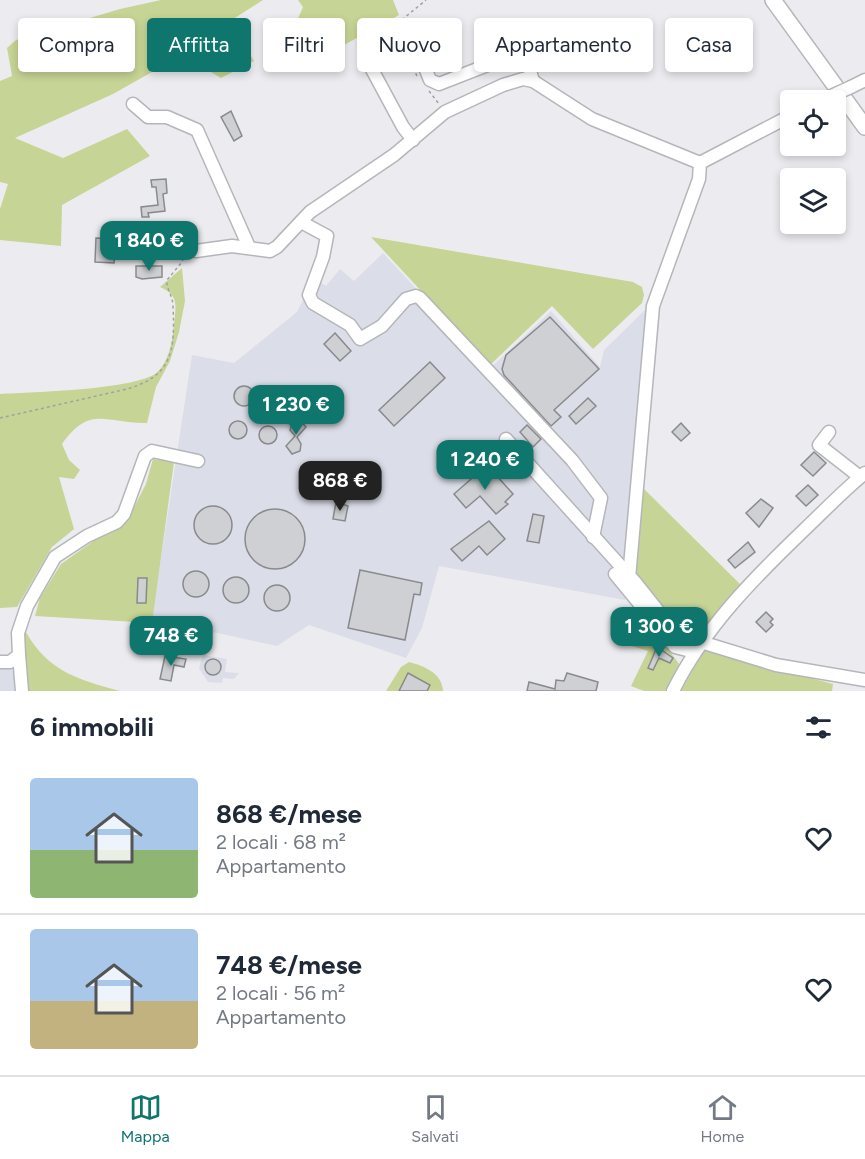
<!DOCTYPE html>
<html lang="it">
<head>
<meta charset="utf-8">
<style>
	:root { --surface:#fff; --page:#f6f6f7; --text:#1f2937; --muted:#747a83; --line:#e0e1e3; --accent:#0f766e }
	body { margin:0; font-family:Figtree,sans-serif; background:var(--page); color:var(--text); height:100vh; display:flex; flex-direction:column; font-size:22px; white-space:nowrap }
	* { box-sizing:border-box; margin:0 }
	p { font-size:20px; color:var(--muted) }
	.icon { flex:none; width:33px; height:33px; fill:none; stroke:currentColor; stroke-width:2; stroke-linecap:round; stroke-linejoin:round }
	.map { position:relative; height:691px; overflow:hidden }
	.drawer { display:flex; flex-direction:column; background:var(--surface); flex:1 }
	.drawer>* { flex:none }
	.top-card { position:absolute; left:18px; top:18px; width:830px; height:54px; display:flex; gap:12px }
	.tools { position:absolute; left:780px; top:90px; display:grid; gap:12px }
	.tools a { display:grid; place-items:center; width:66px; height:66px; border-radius:6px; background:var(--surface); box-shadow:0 3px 9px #0003; font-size:30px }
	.price { position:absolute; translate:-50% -51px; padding:0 14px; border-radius:12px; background:var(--accent); color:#fff; font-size:20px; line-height:39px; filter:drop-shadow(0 2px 3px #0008) }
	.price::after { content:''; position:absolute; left:50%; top:36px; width:18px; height:14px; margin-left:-9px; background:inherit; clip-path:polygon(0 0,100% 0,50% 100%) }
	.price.selected { background:#222; color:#fff }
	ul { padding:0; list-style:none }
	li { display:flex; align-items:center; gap:18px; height:150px; padding:0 30px }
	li+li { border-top:2px solid var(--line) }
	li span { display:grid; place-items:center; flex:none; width:168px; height:120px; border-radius:6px; color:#555 }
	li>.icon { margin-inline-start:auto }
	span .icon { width:72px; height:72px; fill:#fffc; stroke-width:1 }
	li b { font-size:26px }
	h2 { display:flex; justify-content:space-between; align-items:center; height:72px; padding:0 30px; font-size:26px }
	.tag { padding:0 21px; border-radius:6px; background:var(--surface); box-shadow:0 3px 9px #0003; font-size:21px; line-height:54px }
	.tag.selected { background:var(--accent); color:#fff }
	.menu { display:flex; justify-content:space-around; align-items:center; height:84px; border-top:2px solid var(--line); background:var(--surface); font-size:16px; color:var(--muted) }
	.menu a { display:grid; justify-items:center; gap:3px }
	.menu .selected { color:var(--accent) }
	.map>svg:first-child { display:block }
</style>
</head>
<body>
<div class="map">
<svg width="865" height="691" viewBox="0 0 865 691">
	<rect width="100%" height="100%" fill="#ececf0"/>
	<g fill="#dbdee8">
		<path d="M383,253L422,295L484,374L551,311L600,367L604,350L649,306L625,600L439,566L422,628L406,658L309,625L277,646L213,632L193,645L189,655L152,649V617L192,355L234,363L297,312L314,278L326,286L340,269L354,281Z"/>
		<path d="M203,655L227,659L225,672L239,673L234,679L223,678L222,683L208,682L199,668Z"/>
		<path d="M0,667H10L22,683L24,691H0Z"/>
	</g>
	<g fill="#c6d495">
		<path d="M161,0H263L230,21L254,61L221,78L182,55L113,94L15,138L63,158L127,129L150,156L62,205L61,246L0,240V209L8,184L0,182V81L12,76L7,48L16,40L120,9Z"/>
		<path d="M298,0H393L399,15L344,45L313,42L296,23L303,7Z"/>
		<path d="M371,237L633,282L642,287L644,295L642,303L593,349L552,306L490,365Z"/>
		<path d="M182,268L185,301L179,332L170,361L156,387L147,423C105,424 91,404 62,444L69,460L80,470L74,479L59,477L74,529L52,547L17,607L0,608V394C34,392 129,390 155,374C169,364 173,339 174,324C176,305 179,295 160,287Z"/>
		<path d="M153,459L174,462L152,623L35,616L40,598L61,564L130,515L146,484Z"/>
		<path d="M643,488L743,587L714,617L694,643L631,569Z"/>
		<path d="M636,606L679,664L665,691H644L631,686L648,651L619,642Z"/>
		<path d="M26,632C48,672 80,680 120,691H24L22,635Z"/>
		<path d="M704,650L833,684L832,691H681Z"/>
		<path d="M409,662C424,666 442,673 443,691H386L401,667Z"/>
	</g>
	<g fill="#cfd0d3" stroke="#898a8d" stroke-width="1.5">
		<path d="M615,33L620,52H617L618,58L616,59L618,68L605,71L595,46L610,42L608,34Z"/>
		<path d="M490,44L494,54L480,59L476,49Z"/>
		<path d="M231,111L242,136L234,141L221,117Z"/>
		<path d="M166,179L167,193L163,194L165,211L148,213L149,217H142L141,207L158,205L156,187H152L151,180Z"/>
		<path d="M96,238L112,239V247H115L114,263L95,262Z"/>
		<path d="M136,266H162V277L142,279L136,277Z"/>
		<path d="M550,317L599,369L554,410L561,417L551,426L504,375L502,369L506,355Z"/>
		<path d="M335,333L351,351L340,361L324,344Z"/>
		<path d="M430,362L445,378L394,426L379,410Z"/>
		<circle cx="244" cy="396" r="10"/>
		<circle cx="275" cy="402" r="11"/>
		<circle cx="302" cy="402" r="8"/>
		<path d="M588,398L596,406L576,424L569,416Z"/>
		<path d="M298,418L306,427L297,437L301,444L300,451L292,454L286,446L295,436L290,430L293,421Z"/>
		<circle cx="238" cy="430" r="9"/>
		<path d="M681,423L690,433L681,441L672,432Z"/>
		<path d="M527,425L541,439L533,447L520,432Z"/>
		<circle cx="268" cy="435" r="9"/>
		<path d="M814,452L826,463L813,476L801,465Z"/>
		<path d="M487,465L513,494L505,502L508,504L496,514L480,496L466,508L454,494Z"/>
		<path d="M808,485L818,495L806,506L796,496Z"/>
		<path d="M761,499L773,508L759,527L746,513Z"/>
		<path d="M336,502L348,506L345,521L333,519Z"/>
		<circle cx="213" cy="525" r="19"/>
		<circle cx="275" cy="539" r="30"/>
		<path d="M533,514L544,516L539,543L527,541Z"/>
		<path d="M489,521L505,539L487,555L479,546L462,561L451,549Z"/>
		<path d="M748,542L755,552L735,568L728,560Z"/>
		<path d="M360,570L422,583L420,595L414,594L405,640L348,628Z"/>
		<circle cx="196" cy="584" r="13"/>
		<circle cx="236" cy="590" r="13"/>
		<path d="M138,578H147L146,603H137Z"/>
		<circle cx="277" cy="598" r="13"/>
		<path d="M766,612L773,619L770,622L773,625L766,632L756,622Z"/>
		<path d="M657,647L673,658L670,663L659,658L653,670L648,668Z"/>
		<path d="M165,656L186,659L184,667L174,665L171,681L160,679Z"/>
		<circle cx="213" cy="667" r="8"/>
		<path d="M408,673L430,685L427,691H399Z"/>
		<path d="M567,673L598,682L596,691H527L529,682L555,689L556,680L564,681Z"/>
	</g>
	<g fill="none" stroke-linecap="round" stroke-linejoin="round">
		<g stroke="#b5b6b9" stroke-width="15">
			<g id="minor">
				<path d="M368,62L403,127L413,140"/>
				<path d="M426,70L430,80L439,84L508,57C526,55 529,66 533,81"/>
				<path d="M851,87L865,80"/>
				<path d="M133,104L148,117H167L197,130L249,247"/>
				<path d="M301,222L327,236L323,257L309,295L313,303L350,325L360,339L382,326L406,299L416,296L420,298L572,460L601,498L593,537"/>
				<path d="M196,251L232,246L270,251L277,247L310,212L394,155L445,112L503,85L523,79L533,81L592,119L700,163"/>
				<path d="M829,432L819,445L860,477"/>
				<path d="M506,439L635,582L693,655"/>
				<path d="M615,574L675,647L687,650"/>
				<path d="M629,578L653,306L699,179L700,163L790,116"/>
				<path d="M701,642L776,665L865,680"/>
				<path d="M19,655L22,691"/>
				<path d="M0,662H10L19,655L18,633L27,606L55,557L87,536L117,522L124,514L145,456L152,451L198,461"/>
				<path d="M673,691C704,628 754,578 804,530C824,511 844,490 865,473"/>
			</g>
		</g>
		<g stroke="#b5b6b9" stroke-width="18">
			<path id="major" d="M773,0L865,127"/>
		</g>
		<g stroke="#a1a1a4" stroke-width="1.5" stroke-dasharray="3 3" stroke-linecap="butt">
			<path d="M417,76L393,27L426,0"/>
			<path d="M429,91L439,104"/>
			<path d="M0,418L127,389C173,376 175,350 173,306C173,296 166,289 167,280L182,262L185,253"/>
		</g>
		<use href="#minor" stroke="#fff" stroke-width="12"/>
		<use href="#major" stroke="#fff" stroke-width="15"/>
		<g stroke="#b5b6b9" stroke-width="15" stroke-linecap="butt">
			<path id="minor-bridge" d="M829,97L851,87"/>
		</g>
		<use href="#minor-bridge" stroke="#fff" stroke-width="12"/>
	</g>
</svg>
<div class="tools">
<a><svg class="icon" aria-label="locate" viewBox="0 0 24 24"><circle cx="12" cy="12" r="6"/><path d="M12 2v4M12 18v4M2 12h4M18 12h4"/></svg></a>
<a><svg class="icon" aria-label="layers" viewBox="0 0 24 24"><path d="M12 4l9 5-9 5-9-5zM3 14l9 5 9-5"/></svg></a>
</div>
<b class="price" style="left:149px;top:272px">1 840 €</b>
<b class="price" style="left:296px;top:436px">1 230 €</b>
<b class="price" style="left:485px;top:491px">1 240 €</b>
<b class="price selected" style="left:340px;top:512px">868 €</b>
<b class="price" style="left:659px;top:658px">1 300 €</b>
<b class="price" style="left:171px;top:667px">748 €</b>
<div class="top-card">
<a class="tag">Compra</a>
<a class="tag selected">Affitta</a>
<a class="tag">Filtri</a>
<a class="tag">Nuovo</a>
<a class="tag">Appartamento</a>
<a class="tag">Casa</a>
</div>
</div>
<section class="drawer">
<h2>6 immobili<svg class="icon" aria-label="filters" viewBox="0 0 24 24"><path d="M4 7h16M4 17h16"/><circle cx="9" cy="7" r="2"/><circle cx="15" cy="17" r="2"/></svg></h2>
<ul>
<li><span style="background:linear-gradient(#a9c7e8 60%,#8fb573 0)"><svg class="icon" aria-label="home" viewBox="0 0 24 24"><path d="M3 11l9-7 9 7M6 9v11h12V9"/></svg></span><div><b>868 €/mese</b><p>2 locali · 68 m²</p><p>Appartamento</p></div><svg class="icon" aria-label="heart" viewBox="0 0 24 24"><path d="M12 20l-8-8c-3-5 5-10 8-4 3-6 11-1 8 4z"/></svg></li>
<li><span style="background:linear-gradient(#a9c7e8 60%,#c2b280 0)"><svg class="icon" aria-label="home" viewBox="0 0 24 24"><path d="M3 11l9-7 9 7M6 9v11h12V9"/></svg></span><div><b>748 €/mese</b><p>2 locali · 56 m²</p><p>Appartamento</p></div><svg class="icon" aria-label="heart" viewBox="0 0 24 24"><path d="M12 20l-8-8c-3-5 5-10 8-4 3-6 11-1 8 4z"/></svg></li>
</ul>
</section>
<nav class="menu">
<a class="selected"><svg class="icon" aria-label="map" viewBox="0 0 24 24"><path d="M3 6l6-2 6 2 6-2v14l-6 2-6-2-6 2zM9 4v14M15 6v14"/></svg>Mappa</a>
<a><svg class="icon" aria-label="saved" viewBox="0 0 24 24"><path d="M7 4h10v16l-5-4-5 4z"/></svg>Salvati</a>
<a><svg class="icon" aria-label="home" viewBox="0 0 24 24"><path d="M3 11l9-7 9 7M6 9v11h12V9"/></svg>Home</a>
</nav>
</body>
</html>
